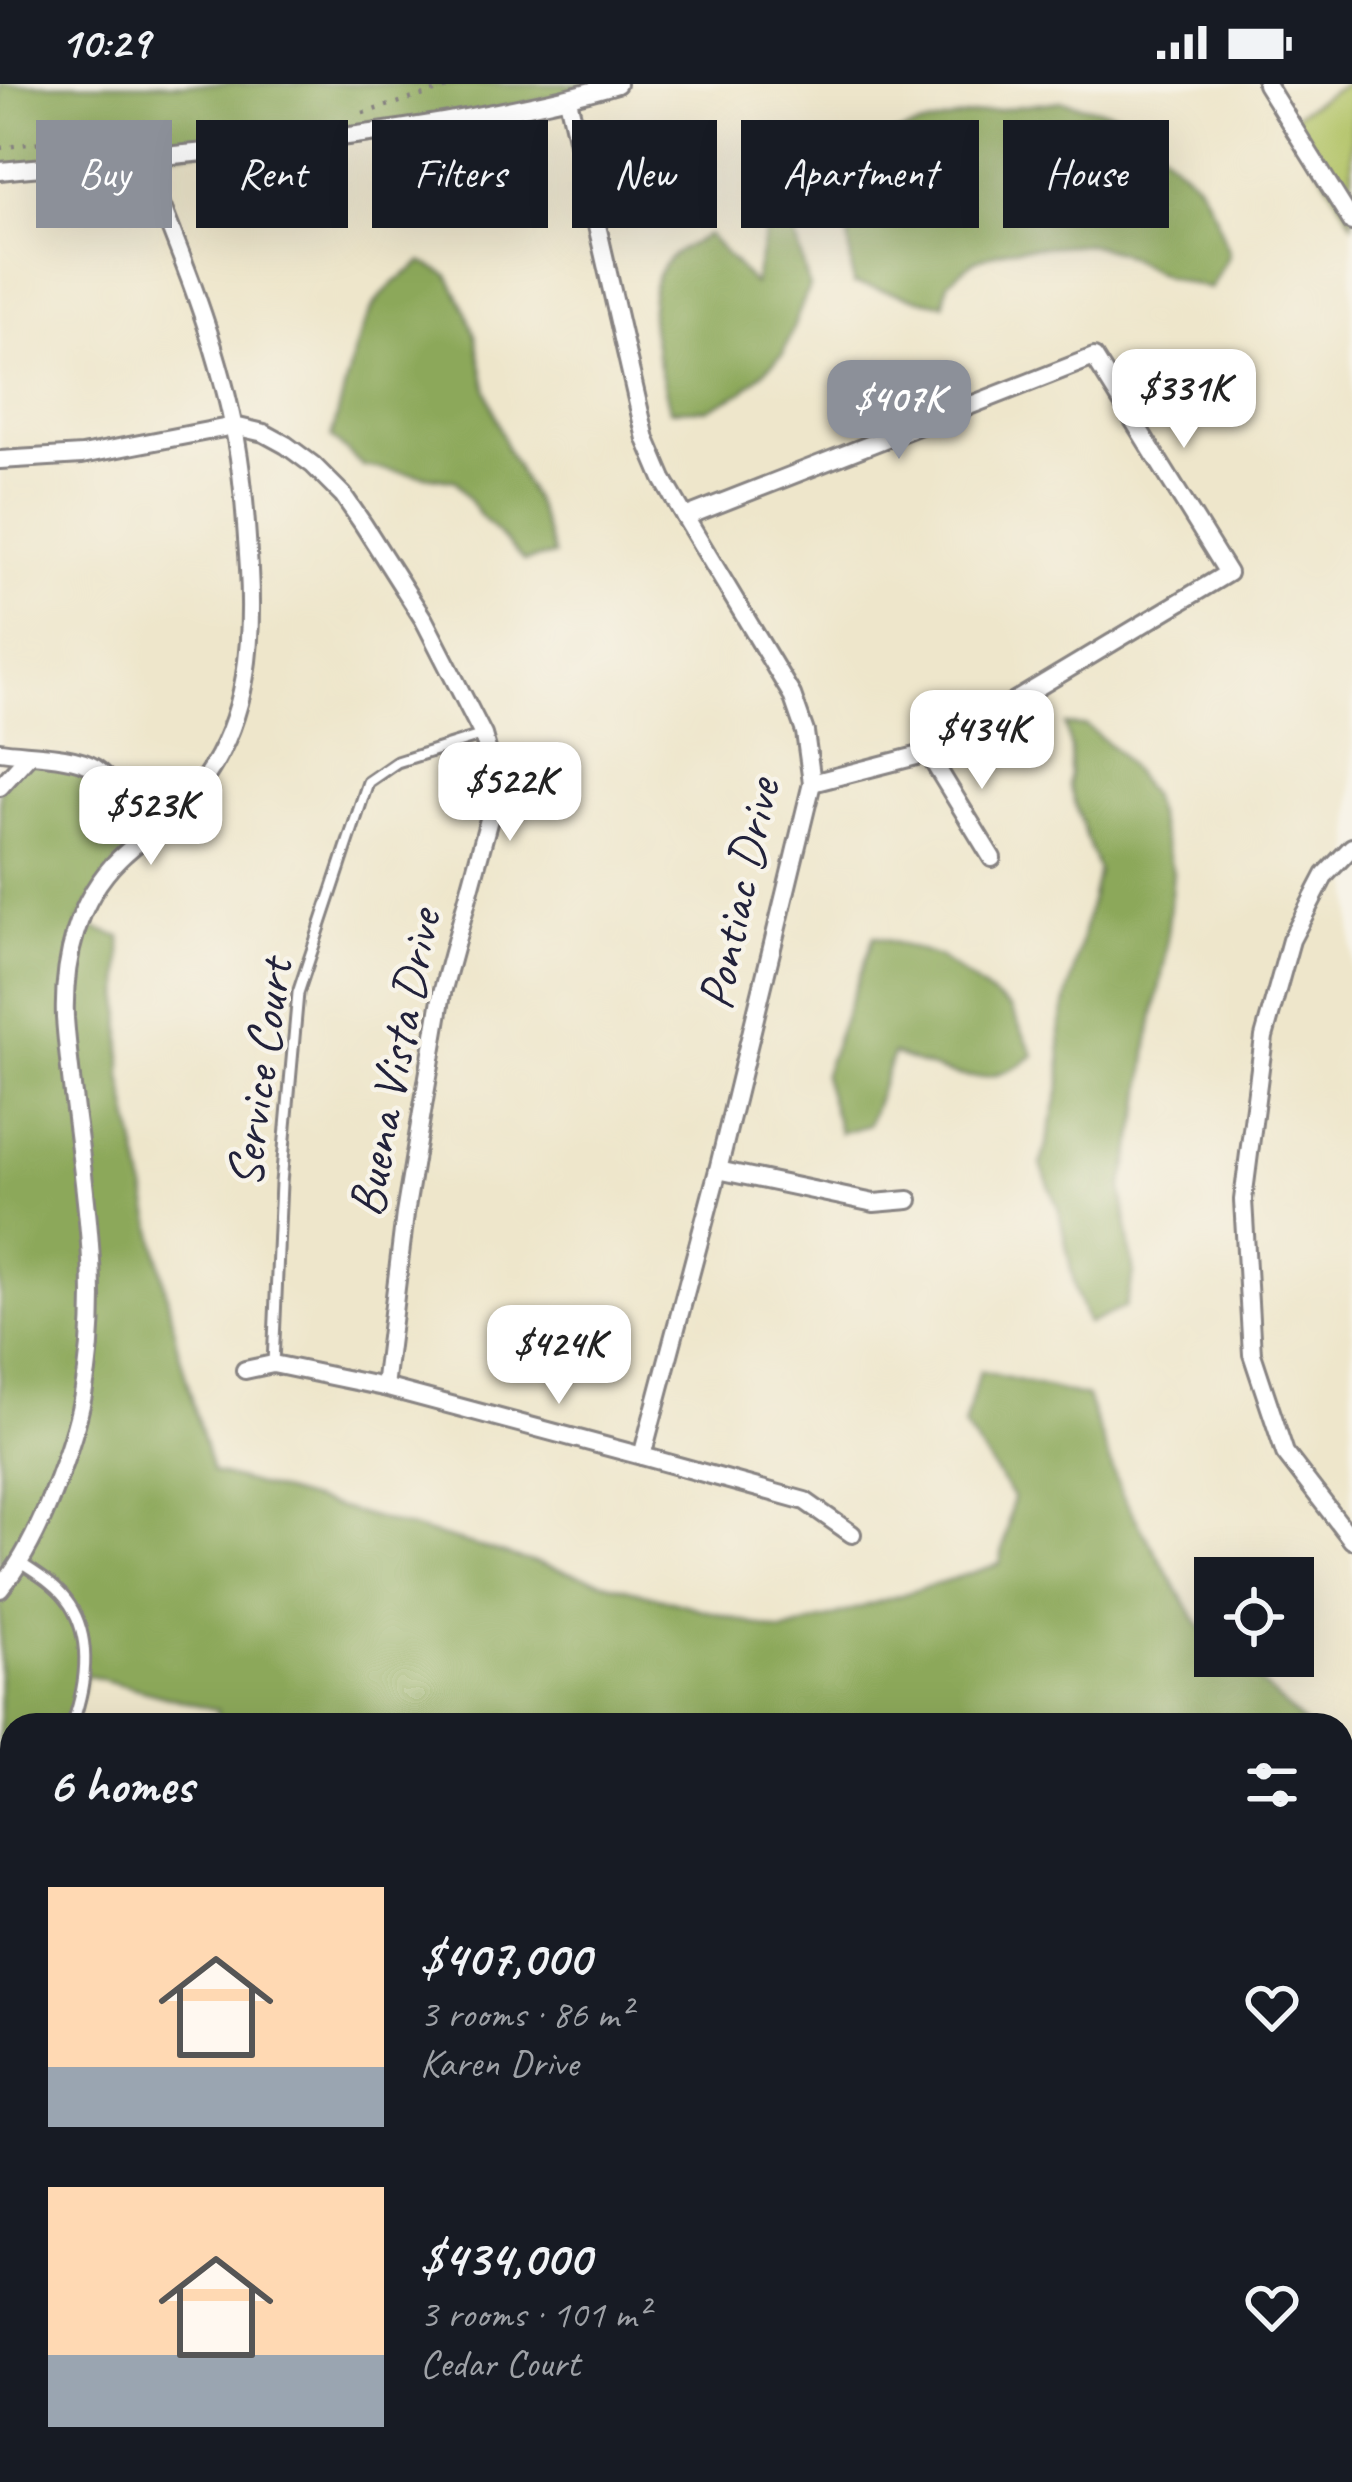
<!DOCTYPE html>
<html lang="en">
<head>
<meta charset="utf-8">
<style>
	:root { --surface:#171b24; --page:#242831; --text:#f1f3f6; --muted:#9ea1a6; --accent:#8c9099 }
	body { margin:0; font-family:Caveat,sans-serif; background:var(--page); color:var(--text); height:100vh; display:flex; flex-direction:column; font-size:45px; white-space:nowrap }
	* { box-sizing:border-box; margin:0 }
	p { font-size:39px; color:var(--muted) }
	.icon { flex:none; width:66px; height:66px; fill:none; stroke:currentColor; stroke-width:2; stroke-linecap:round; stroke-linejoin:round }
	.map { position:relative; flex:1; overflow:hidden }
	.sheet { position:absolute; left:0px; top:1629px; width:1353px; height:771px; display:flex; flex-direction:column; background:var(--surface); border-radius:36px 36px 0 0; box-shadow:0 12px 48px #0002 }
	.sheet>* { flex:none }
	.banner { position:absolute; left:36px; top:36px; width:1281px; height:108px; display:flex; gap:24px }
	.buttons { position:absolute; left:1194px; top:1473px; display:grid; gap:24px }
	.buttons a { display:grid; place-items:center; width:120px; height:120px; border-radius:0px; background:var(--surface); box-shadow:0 12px 48px #0002; font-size:60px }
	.price { position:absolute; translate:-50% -102px; padding:0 27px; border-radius:24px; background:#fff; color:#222; font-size:39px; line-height:78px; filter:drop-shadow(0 3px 6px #0008) }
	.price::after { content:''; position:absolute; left:50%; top:72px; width:36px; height:27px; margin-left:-18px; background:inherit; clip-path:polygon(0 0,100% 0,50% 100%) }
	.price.selected { background:var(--accent); color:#fff }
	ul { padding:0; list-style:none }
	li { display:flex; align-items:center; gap:36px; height:300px; padding:0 48px }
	li span { display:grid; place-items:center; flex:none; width:336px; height:240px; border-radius:0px; color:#555 }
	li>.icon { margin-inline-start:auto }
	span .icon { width:144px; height:144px; fill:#fffc; stroke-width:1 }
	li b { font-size:51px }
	h2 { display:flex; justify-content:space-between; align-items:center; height:144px; padding:0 48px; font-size:51px }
	.chip { padding:0 42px; border-radius:0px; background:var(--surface); box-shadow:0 12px 48px #0002; font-size:42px; line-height:108px }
	.chip.selected { background:var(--accent); color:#fff }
	.status { display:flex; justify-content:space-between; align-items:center; height:84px; padding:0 60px; background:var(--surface); direction:ltr }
	.status svg { height:33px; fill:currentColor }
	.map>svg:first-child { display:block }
</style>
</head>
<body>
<div class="status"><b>10:29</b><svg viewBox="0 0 49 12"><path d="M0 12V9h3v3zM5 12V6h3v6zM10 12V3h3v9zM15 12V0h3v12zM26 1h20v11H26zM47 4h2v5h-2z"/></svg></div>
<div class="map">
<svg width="1352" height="2398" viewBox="0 0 1352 2398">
	<rect width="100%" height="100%" fill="#f7f3e8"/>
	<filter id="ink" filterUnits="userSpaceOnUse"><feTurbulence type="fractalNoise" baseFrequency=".00833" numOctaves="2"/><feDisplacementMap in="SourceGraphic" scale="24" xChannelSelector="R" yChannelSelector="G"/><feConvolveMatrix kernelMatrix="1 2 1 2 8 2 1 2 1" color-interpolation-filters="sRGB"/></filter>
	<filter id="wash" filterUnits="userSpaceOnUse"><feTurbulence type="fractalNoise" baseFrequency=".004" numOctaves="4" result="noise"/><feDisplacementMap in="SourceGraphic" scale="48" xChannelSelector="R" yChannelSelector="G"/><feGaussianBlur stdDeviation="2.7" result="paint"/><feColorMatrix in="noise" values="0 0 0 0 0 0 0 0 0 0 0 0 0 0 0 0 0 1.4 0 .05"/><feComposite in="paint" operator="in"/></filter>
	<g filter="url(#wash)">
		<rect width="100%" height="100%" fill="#eee6cb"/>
		<g fill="#b1c265" stroke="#6a7250" stroke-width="3">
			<path d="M1345,0H1352V138L1288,35Z"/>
			<path d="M106,2388H256L264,2390L262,2398H104Z"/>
		</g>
		<g fill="#8ca85a" stroke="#57654a" stroke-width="3">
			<path d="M0,0H617L427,41L0,87Z"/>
			<path d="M1062,17L1130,32L1167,72L1199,100L1215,130L1229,170L1210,205L1166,193L1118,168L1088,160L1008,165L975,176L948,198L944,220C913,216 885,204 853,200L845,114L871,57C934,37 996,24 1062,17Z"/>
			<path d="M784,105L803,122L791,134L809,203L783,270L742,308L708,325L670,326C661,282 634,216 667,177C676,166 695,159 708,151L754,200L774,111Z"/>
			<path d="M422,178L448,191L466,226L475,251L487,307L507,365L537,422L554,471L524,477L479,430L456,397L363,382L331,353C343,317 356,244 378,216C390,200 406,190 422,178Z"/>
			<path d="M1065,641L1087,642L1119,669L1150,711L1173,788L1165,876L1148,961L1141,1024L1122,1105L1134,1191L1125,1223L1088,1240L1076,1208L1059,1127L1041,1081L1061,1000L1060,943L1098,787L1069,702L1071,666Z"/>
			<path d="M28,672L95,684L149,752L119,775L78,839L121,853L122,993L177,1261L212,1388L782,1548L1000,1480L1013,1413L964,1342L980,1287L1087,1313L1122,1411L1198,1540L1215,1556V1572H1232L1305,1641H1000L966,1633L934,1641H318L274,1630L271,1641H215L217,1626L86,1591L72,1641H12V1709L0,1716V703Z"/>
			<path d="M874,852L939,873L1011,925L1034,971C986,1011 944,988 893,970L868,1041L840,1049L823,992Z"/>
			<path d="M1341,1669L1352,1672V1848L1341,1845Z"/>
			<path d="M0,1874L12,1876V2053L0,2050Z"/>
		</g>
	</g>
	<g filter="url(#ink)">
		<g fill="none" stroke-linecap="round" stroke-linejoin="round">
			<g stroke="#888483" stroke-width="15">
				<g id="service">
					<path d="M273,1280L281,1099L298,909L368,698L397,678L483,651"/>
					<path d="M19,1478C37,1490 58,1502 70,1521C93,1557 85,1604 72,1641"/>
					<path d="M1341,2176L1352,2187"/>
					<path d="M0,2267L12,2270"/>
					<path d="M31,2398L34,2388"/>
					<path d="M296,2398L298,2388"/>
					<path d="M922,2398L924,2388"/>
					<path d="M1143,2398L1146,2388"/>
					<path d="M1195,2398L1197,2388"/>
					<path d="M1282,2398L1285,2388"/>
				</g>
			</g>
			<g stroke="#888483" stroke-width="22">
				<g id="minor">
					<path d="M1266,0L1352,138"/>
					<path d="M568,15L646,355L663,395L685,433L792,611L805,648L812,699L718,1086L642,1372"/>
					<path d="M0,87C155,72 311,62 465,34C516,25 567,15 617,0"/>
					<path d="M0,376L82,371L234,342L264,349L286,361L313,381L343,411L363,440L424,536L483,651L490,676L492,724L442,909L405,1130L384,1303"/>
					<path d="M685,433L1094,273L1228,489L928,669L812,699"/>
					<path d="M0,667C26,671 73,670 95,684C115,697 134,733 149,752"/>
					<path d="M928,669L992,774"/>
					<path d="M0,703L28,672"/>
					<path d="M1352,763L1325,791L1291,856L1264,953L1243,1116L1252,1270L1285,1369L1352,1456"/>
					<path d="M718,1086L874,1119L909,1116"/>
					<path d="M245,1286L273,1280L384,1303L642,1372L805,1417L852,1450"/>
					<path d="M0,1505C23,1478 40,1442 53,1408C65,1377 77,1344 83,1311C108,1187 74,1058 65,934C63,877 77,816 119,775C148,747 182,728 205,694C248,632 253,558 249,485C246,437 243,387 233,340C214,248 177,160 142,73"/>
					<path d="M697,2398L700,2388"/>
					<path d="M1020,2398L1023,2388"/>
				</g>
			</g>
			<g stroke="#888483" stroke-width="33">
				<g id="primary">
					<path d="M0,2050L12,2053"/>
					<path d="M1341,2377L1352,2380"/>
				</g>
			</g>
			<g stroke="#888483" stroke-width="4.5" stroke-dasharray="3 9" stroke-linecap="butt">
				<path d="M363,29L461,0"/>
				<path d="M0,64L83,52L173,50"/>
			</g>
			<use href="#service" stroke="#fff" stroke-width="9"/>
			<use href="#minor" stroke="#fff" stroke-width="16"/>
			<use href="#primary" stroke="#fabb8b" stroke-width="27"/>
		</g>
	</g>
	<g text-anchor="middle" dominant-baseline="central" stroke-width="9" stroke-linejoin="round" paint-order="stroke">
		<g font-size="51" fill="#22223b" stroke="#f7f3e8">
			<text transform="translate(738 810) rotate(-78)">Pontiac Drive</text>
			<text transform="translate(394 979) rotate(-79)">Buena Vista Drive</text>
			<text transform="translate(259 989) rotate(-82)">Service Court</text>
		</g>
	</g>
</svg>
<div class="buttons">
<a><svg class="icon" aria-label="locate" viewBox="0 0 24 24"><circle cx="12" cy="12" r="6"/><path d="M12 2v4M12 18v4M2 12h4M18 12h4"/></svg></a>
</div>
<b class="price" style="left:1184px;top:367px">$331K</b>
<b class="price selected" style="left:899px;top:378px">$407K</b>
<b class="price" style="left:982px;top:708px">$434K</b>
<b class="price" style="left:510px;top:760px">$522K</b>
<b class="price" style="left:151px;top:784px">$523K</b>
<b class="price" style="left:559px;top:1323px">$424K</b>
<div class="banner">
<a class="chip selected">Buy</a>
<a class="chip">Rent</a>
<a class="chip">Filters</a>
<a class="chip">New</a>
<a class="chip">Apartment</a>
<a class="chip">House</a>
</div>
<section class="sheet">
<h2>6 homes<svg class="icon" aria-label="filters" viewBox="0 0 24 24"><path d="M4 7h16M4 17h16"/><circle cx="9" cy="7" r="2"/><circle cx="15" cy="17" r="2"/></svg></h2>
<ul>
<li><span style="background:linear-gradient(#ffd9b3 75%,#9aa5b1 0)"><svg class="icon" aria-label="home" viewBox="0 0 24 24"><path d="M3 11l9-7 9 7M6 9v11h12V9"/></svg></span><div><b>$407,000</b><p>3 rooms · 86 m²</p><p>Karen Drive</p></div><svg class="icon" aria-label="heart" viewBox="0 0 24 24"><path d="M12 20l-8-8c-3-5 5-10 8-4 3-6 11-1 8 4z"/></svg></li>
<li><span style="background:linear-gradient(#ffd9b3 70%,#9aa5b1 0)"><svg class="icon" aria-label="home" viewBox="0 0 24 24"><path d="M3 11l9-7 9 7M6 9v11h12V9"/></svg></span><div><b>$434,000</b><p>3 rooms · 101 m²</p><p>Cedar Court</p></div><svg class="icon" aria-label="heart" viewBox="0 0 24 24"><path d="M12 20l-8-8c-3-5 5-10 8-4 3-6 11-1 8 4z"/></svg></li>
</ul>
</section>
</div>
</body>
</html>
